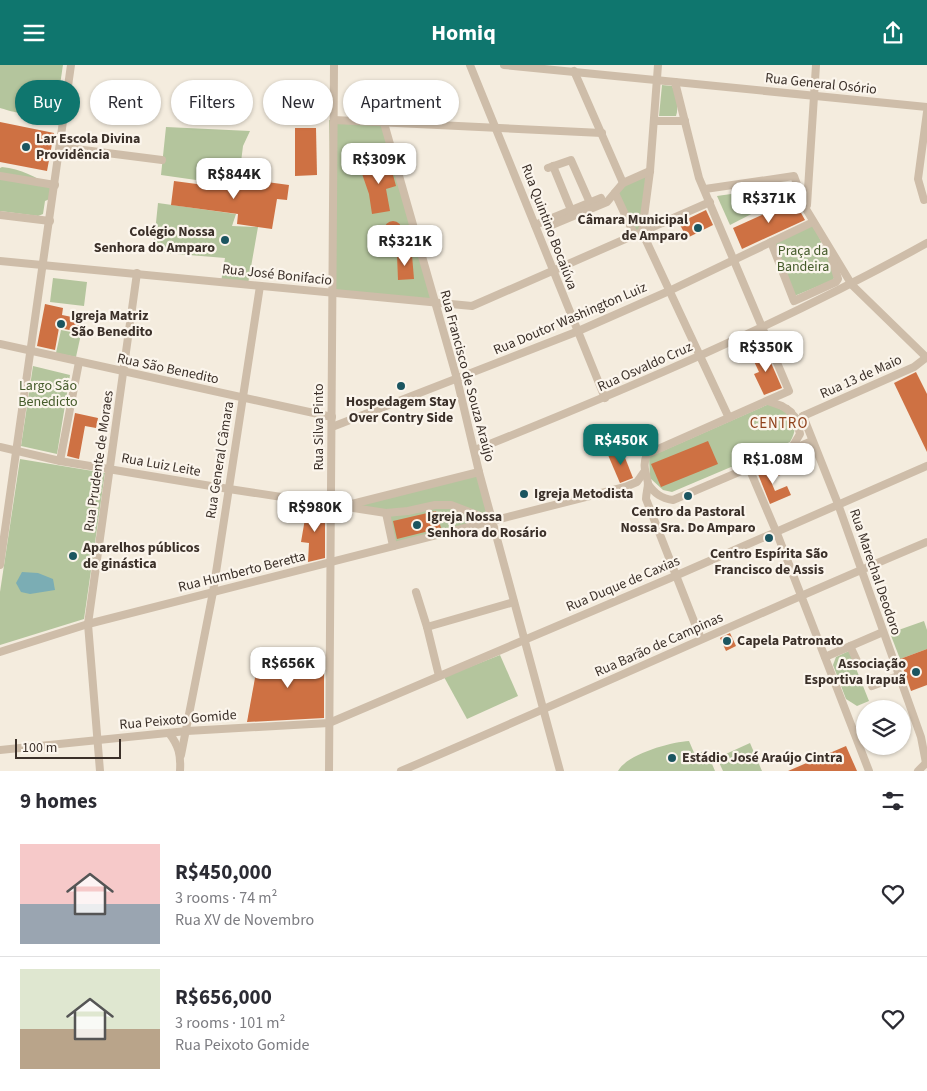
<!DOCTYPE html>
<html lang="en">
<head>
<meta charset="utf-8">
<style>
	:root { --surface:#fff; --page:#f7f7f7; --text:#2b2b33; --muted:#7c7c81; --line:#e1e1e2; --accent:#0f766e }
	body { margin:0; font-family:"Source Sans 3",sans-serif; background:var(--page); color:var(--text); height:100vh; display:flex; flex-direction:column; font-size:19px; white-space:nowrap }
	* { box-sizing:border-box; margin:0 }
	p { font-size:16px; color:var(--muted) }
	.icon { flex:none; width:28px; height:28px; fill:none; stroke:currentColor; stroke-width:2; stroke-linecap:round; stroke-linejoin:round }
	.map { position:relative; height:706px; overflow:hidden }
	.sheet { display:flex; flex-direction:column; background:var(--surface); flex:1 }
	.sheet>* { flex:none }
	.banner { position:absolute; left:15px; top:15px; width:500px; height:45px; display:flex; gap:10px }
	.controls { position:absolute; left:856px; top:635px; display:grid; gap:10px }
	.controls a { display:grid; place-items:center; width:55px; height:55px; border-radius:50%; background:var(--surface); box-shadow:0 1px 4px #0004; font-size:25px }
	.scale { position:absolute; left:15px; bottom:12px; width:106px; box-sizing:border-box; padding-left:5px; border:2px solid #3b3029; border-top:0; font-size:14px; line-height:18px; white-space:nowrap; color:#3b3029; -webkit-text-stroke:4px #fbf5ec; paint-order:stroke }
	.price { position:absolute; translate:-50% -42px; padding:0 11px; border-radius:10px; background:#fff; color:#222; font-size:16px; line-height:32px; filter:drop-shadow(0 1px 2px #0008) }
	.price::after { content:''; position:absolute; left:50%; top:30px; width:15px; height:11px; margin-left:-8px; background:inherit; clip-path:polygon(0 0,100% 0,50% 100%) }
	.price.current { background:var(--accent); color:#fff }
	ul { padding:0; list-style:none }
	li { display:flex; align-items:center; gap:15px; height:125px; padding:0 20px }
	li+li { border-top:1px solid var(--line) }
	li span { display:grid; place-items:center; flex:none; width:140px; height:100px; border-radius:0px; color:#555 }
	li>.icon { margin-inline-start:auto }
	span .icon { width:60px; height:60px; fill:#fffc; stroke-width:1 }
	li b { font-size:21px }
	h2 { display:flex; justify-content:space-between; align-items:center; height:60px; padding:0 20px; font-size:21px }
	.chip { padding:0 18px; border-radius:22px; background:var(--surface); box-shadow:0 1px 4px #0004; font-size:18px; line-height:45px }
	.chip.current { background:var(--accent); color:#fff }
	header { display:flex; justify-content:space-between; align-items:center; height:65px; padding:0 20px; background:var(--accent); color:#fff; font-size:22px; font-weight:700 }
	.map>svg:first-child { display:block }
</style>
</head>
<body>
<header><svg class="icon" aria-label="menu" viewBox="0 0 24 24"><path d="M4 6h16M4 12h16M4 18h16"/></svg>Homiq<svg class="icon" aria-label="share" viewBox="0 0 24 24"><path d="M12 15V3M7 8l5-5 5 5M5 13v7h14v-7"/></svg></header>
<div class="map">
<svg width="927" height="706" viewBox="0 0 927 706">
	<rect width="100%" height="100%" fill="#f4ecde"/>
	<g fill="#b4c59d">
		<path d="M0,0H63C61,11 58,47 47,51C38,54 10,46 0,43Z"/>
		<path d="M662,20L672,21C676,28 679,43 676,51H659Z"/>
		<path d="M329,55L383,58L434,235L333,227Z"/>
		<path d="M166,62L250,66L243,81L238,121L161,110Z"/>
		<path d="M2,102C21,104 36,112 52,122V133L45,136L43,149L38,151L0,146V103Z"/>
		<path d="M650,110L639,165L636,166L616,127L623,118Z"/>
		<path d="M786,121L790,129L730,160L717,131Z"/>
		<path d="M158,138L236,149L232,161L258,162L248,219L221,217L225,193L153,187Z"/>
		<path d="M813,157L835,211L833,215L792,232L771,177Z"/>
		<path d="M53,213L87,217L84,241L50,237Z"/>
		<path d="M61,265L81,269L76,292L56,288Z"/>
		<path d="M33,301L70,310L57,389L21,381Z"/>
		<path d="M769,339C788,347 803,354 790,377L672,427L663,425L650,413L649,392Z"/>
		<path d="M20,394L105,408L84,554L0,580V527Z"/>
		<path d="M477,409L488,452L450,438L387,446L350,441Z"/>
		<path d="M436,442H451L479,457L395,478L388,449Z"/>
		<path d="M924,556L927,565V584L900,594L890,568Z"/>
		<path d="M849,586L869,636L857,641L846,634L833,600L836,592Z"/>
		<path d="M500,590L518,631L467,654L444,612Z"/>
		<path d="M689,676L695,690L706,685L715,706H618C627,689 671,677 689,676Z"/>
		<path d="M750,678L762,706H723L717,693Z"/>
	</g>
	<path fill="#7badb4" d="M22,507L38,508L53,514L55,525L30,529L21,527L16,518Z"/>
	<g fill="#ce7143">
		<path d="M0,57L54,68L47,106L0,97Z"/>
		<path d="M295,63H316L317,110L295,111Z"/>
		<path d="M389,95L396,121L386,124L390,146L372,149L369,129L360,103Z"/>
		<path d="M244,114L289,120L287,135L277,134L272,164L237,159L238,149L171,140L174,116L242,125Z"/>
		<path d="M792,132L805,155L742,184L733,163L777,143L776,141Z"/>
		<path d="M706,145L713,160L687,173L679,158Z"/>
		<circle cx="393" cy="165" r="9"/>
		<path d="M397,190H412L414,214L398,215Z"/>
		<path d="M45,239L63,243L62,250L82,254L80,267L59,263L55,285L37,281Z"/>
		<path d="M765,284L782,323L764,330L754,309L759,307L751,290Z"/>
		<path d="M916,307L927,329V387L894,318Z"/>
		<path d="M75,348L98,353L96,363L85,361L79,394L67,391Z"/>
		<path d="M708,376L718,399L661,422L651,399Z"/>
		<path d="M622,385L633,413L620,418L608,390Z"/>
		<path d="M779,399L783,409L770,414L775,426L787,421L791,430L770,439L758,409Z"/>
		<path d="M307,442L325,444V493L308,497L309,478L301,477Z"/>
		<path d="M436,446L441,463L397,474L393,456Z"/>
		<path d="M730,568L736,581L726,586L720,573Z"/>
		<path d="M927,584V620L911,626L900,594Z"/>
		<path d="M324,590V653L247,657L259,591Z"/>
		<path d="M846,681L857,706H788Z"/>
	</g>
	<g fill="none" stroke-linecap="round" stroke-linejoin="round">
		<g stroke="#cebda9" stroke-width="8">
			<path d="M470,0L605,333"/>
			<path d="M504,0L927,42"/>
			<path d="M658,0L650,106L642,167L729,353"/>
			<path d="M574,6L623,118"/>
			<path d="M675,17L699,113L789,326L647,389C642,401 646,407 648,418C648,423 646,429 646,434L701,574"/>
			<path d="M334,55L602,68"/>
			<path d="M654,56H685"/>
			<path d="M384,58L457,314L479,407L560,706"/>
			<path d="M60,82L162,95"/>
			<path d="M553,101L571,145"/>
			<path d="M548,103L571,95L590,138"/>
			<path d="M0,111L55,120"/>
			<path d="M705,124L794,111L806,144L852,220L927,293"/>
			<path d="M615,128L635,171"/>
			<path d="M924,135L918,114L927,47"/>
			<path d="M807,140L816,0"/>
			<path d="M0,150L50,156"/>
			<path d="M535,160L601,133"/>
			<path d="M547,162L607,137L623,118L650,106"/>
			<path d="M771,177L794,236L836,217L838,214L832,194"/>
			<path d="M0,196L472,241L710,137"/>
			<path d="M0,279L332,352"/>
			<path d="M768,336L782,341L791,347"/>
			<path d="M787,344L796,353L800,369L791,384"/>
			<path d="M803,351L838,439L921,672L926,698"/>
			<path d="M803,351L914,302L927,292"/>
			<path d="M332,362L576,267L669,226L813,157"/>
			<path d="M0,382L60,396L229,424L386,448L408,446L435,440H451L493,456"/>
			<path d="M475,385C630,323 781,259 927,178"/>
			<path d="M60,396L79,297"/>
			<path d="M749,403L778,471L869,706"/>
			<path d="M648,419C655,429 661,433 673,435L812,376"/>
			<path d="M344,441L479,407"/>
			<path d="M386,448L393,481"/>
			<path d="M0,500L71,0"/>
			<path d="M416,527L427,562"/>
			<path d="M850,581L857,596"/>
			<path d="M0,587L88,559L625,422L637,417L644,407"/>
			<path d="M825,592L883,567"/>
			<path d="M439,611L427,562L514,537"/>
			<path d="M872,621L898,611"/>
			<path d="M169,668C179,681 181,690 180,706"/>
			<path d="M0,685L187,666L329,658L675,511L927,401"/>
			<path d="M181,690L213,527L260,221"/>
			<path d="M100,706L88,559L137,208"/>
			<path d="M329,706L334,0"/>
			<path d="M401,706C577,631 751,551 927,477"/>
			<path d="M918,706L927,697"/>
		</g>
	</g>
	<g fill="#1b5560" stroke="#fbf5ec" stroke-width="2">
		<circle cx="26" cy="82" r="5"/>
		<circle cx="698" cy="163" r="5"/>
		<circle cx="225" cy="175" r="5"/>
		<circle cx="61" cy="259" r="5"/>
		<circle cx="401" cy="321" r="5"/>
		<circle cx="524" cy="429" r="5"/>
		<circle cx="688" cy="431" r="5"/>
		<circle cx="417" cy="460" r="5"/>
		<circle cx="769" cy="473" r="5"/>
		<circle cx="73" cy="491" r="5"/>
		<circle cx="727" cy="576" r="5"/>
		<circle cx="916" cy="607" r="5"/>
		<circle cx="672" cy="693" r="5"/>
	</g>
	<g text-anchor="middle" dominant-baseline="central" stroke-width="4.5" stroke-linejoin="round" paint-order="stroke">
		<g font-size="14" fill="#3b3029" stroke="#fbf5ec">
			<text transform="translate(821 19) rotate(6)">Rua General Osório</text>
			<text transform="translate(549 162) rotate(69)">Rua Quintino Bocaiúva</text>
			<text transform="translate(277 210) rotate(6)">Rua José Bonifacio</text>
			<text transform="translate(570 254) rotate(-23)">Rua Doutor Washington Luiz</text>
			<text transform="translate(645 302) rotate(-24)">Rua Osvaldo Cruz</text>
			<text transform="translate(168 304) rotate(12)">Rua São Benedito</text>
			<text transform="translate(467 311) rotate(75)">Rua Francisco de Souza Araújo</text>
			<text transform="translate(861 312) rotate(-24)">Rua 13 de Maio</text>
			<text transform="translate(319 362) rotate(-90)">Rua Silva Pinto</text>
			<text transform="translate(220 395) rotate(-81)">Rua General Câmara</text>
			<text transform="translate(99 396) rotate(-82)">Rua Prudente de Moraes</text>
			<text transform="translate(161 400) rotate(10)">Rua Luiz Leite</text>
			<text transform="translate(242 507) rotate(-14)">Rua Humberto Beretta</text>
			<text transform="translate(875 507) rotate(71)">Rua Marechal Deodoro</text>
			<text transform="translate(623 519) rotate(-23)">Rua Duque de Caxias</text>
			<text transform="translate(659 580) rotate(-24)">Rua Barão de Campinas</text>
			<text transform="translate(178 655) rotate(-5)">Rua Peixoto Gomide</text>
		</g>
		<g font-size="14" font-weight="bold" fill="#3b3029" stroke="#fbf5ec" text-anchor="start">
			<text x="36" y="74">Lar Escola Divina<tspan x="36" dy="16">Providência</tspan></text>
			<text x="688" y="155" text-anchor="end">Câmara Municipal<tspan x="688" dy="16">de Amparo</tspan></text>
			<text x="215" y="167" text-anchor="end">Colégio Nossa<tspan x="215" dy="16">Senhora do Amparo</tspan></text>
			<text x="71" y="251">Igreja Matriz<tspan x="71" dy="16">São Benedito</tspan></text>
			<text x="401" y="337" text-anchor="middle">Hospedagem Stay<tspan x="401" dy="16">Over Contry Side</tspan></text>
			<text x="534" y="429">Igreja Metodista</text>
			<text x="688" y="447" text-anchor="middle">Centro da Pastoral<tspan x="688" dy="16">Nossa Sra. Do Amparo</tspan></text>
			<text x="427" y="452">Igreja Nossa<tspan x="427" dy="16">Senhora do Rosário</tspan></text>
			<text x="83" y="483">Aparelhos públicos<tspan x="83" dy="16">de ginástica</tspan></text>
			<text x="769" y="489" text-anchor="middle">Centro Espírita São<tspan x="769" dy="16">Francisco de Assis</tspan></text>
			<text x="737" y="576">Capela Patronato</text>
			<text x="906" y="599" text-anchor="end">Associação<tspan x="906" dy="16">Esportiva Irapuã</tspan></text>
			<text x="682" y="693">Estádio José Araújo Cintra</text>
		</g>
		<g font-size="14" fill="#455b2b" stroke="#fbf5ec">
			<text x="803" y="186">Praça da<tspan x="803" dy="16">Bandeira</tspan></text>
			<text x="48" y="321">Largo São<tspan x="48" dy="16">Benedicto</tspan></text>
		</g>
		<g font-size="15" letter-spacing="1" fill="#90421c" stroke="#fbf5ec">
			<text x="779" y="358">CENTRO</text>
		</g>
	</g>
</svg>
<div class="controls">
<a><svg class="icon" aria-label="layers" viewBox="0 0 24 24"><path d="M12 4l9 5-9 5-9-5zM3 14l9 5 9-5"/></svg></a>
</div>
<div class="scale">100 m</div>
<b class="price" style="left:379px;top:120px">R$309K</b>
<b class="price" style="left:234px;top:135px">R$844K</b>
<b class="price" style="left:769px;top:159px">R$371K</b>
<b class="price" style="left:405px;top:202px">R$321K</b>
<b class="price" style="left:766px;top:308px">R$350K</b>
<b class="price current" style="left:621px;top:401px">R$450K</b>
<b class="price" style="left:773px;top:420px">R$1.08M</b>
<b class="price" style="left:315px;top:468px">R$980K</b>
<b class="price" style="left:288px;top:624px">R$656K</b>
<div class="banner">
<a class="chip current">Buy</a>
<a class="chip">Rent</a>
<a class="chip">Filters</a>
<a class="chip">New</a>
<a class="chip">Apartment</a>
</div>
</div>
<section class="sheet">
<h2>9 homes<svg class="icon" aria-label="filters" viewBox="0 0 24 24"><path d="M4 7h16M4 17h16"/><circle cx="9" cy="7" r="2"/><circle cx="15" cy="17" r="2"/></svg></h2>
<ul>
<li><span style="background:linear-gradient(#f6c9c9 60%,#9aa5b1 0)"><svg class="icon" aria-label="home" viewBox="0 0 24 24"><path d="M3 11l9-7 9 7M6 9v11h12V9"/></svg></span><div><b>R$450,000</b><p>3 rooms · 74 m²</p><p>Rua XV de Novembro</p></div><svg class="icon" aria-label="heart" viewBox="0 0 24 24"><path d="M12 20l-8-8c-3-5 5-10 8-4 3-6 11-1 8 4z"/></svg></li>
<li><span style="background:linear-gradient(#dfe7d0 60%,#b9a48a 0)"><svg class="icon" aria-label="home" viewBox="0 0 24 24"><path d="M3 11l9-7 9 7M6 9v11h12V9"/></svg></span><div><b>R$656,000</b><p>3 rooms · 101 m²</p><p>Rua Peixoto Gomide</p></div><svg class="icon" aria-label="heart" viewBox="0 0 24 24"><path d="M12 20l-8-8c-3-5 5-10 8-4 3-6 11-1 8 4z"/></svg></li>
</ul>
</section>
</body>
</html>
